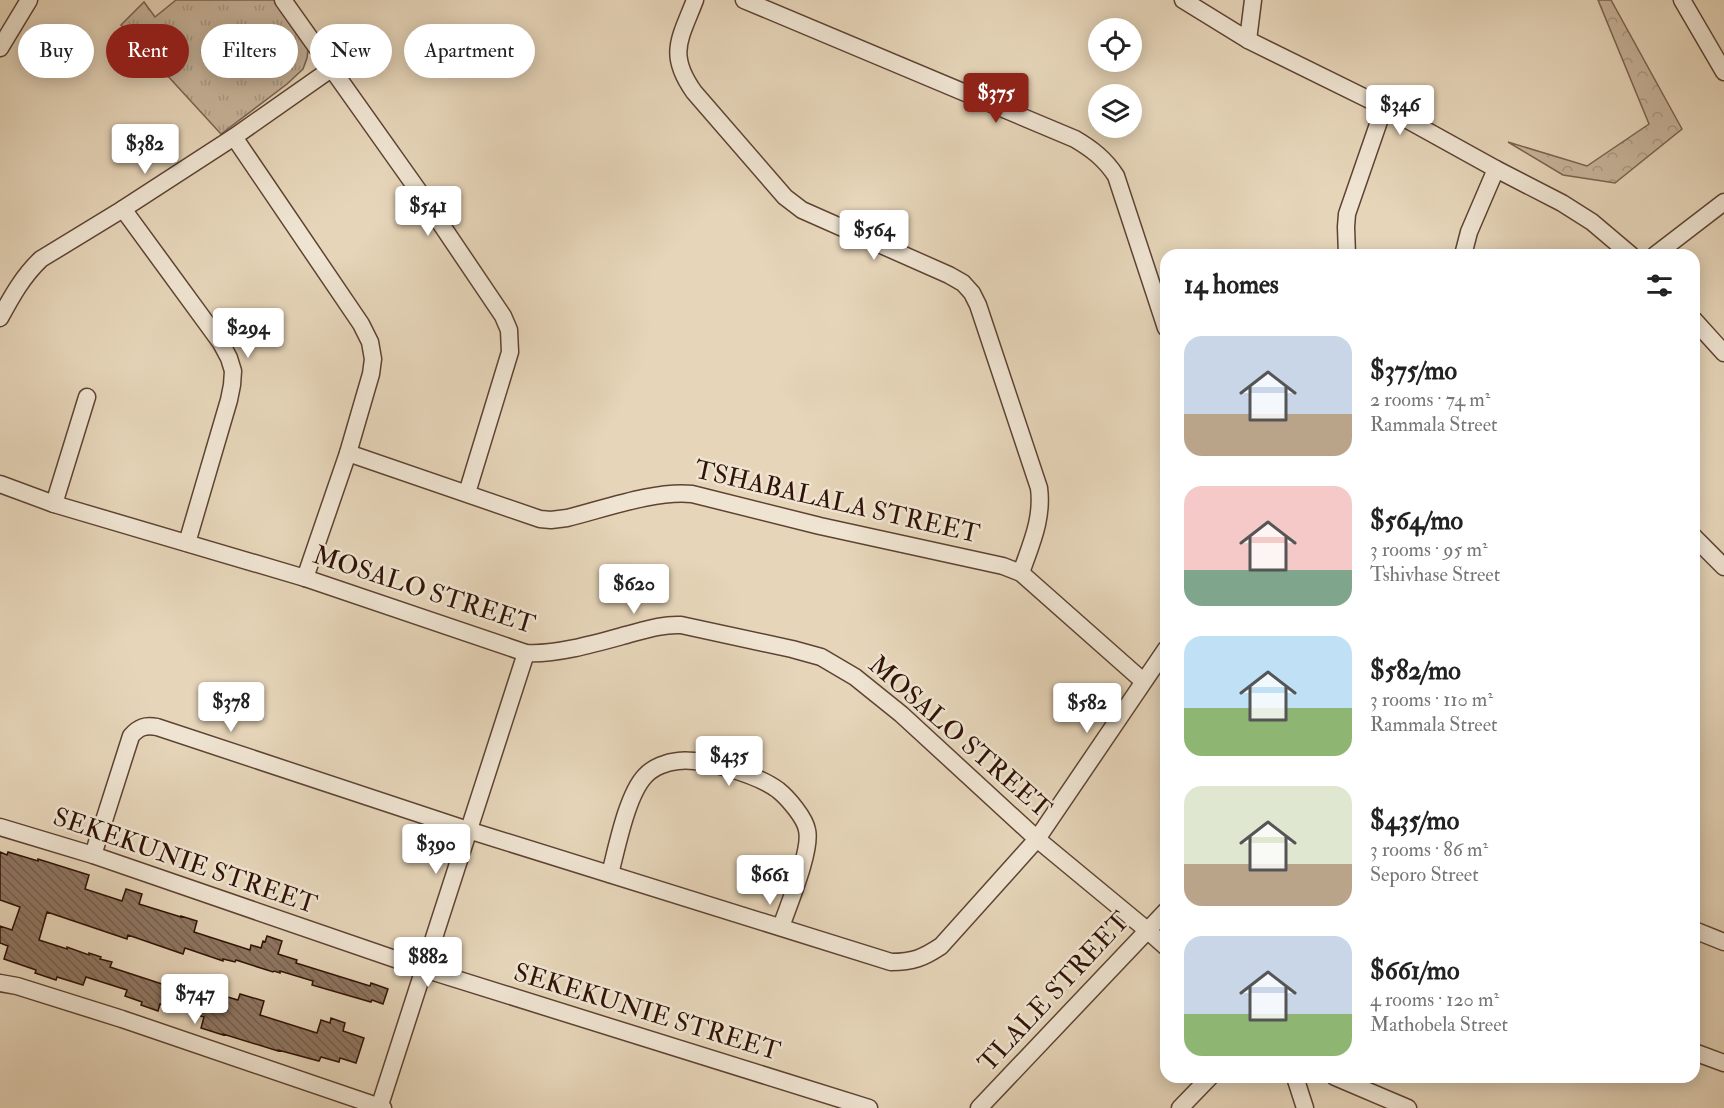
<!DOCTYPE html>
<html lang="en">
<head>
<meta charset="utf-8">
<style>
	:root { --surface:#fff; --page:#f2f2f2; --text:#222; --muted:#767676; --accent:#8f2418 }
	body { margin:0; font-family:"IM FELL Double Pica",serif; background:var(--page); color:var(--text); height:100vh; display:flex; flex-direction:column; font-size:22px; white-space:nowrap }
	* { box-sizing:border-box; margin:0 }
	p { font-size:20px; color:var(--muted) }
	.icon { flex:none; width:33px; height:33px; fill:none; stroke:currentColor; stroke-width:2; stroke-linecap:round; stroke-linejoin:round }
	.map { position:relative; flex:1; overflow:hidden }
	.drawer { position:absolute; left:1160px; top:249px; width:540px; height:834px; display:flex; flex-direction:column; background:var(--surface); border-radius:18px; box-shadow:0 3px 15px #0003 }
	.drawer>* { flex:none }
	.guide { position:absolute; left:18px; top:24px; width:570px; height:54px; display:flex; gap:12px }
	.controls { position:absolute; left:1088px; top:18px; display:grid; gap:12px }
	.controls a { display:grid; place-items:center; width:54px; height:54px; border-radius:50%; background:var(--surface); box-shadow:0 3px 15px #0003; font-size:30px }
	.price { position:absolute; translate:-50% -51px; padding:0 14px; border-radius:6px; background:#fff; color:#222; font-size:20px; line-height:39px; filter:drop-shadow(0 2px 3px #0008) }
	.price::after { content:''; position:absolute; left:50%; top:36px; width:18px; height:14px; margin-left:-9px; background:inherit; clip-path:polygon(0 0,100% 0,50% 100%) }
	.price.active { background:var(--accent); color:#fff }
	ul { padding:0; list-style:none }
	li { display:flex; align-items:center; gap:18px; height:150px; padding:0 24px }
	li span { display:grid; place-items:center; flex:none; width:168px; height:120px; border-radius:18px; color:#555 }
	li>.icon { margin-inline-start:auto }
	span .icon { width:72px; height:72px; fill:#fffc; stroke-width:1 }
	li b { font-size:26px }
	h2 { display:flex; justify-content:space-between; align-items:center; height:72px; padding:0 24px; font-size:26px }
	.pill { padding:0 21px; border-radius:27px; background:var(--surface); box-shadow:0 3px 15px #0003; font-size:21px; line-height:54px }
	.pill.active { background:var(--accent); color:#fff }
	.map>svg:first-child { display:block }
</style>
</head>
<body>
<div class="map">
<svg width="1724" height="1108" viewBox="0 0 1724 1108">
	<defs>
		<pattern id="grass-tufts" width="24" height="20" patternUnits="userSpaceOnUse" patternTransform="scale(1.5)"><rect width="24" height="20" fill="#c7b49b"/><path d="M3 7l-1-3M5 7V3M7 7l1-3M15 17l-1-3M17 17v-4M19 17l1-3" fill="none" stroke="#ab9a84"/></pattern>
		<pattern id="forest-crowns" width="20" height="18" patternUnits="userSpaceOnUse" patternTransform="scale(1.5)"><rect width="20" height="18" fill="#c7b49b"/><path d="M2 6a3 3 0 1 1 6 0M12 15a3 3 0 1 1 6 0" fill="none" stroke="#ab9a84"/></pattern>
		<pattern id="building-back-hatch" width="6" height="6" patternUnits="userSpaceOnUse" patternTransform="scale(1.5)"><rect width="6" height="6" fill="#8f7763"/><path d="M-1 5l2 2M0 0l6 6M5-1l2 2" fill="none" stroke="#756050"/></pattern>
	</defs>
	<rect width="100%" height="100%" fill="#e6d5b9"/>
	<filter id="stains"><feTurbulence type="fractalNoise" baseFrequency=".00333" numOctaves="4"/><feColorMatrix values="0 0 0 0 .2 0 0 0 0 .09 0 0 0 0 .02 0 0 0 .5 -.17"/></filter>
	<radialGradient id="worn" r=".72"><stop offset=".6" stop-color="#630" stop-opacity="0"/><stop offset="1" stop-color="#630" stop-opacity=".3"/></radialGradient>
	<path fill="url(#grass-tufts)" stroke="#7c6350" stroke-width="1.5" d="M176,0H276L308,49L307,58L303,69L287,84L221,134L121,25L144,2L155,17Z"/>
	<path fill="url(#forest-crowns)" stroke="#7c6350" stroke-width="1.5" d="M1598,0H1611L1682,129L1615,183L1563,175L1508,142L1587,166L1649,124Z"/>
	<path fill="url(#building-back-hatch)" stroke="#301206" stroke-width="1.5" d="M0,852L7,855L8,852L38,861V859L89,875L85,889L122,901L126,889L142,894L139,904L181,917V916L197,921L194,932L250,950L251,945L261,948L263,941L265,942L267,936L282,941L278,954L297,960L296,963L370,986L371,983L388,989L383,1004L372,1000L371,1002L312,985L313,981L280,971V973L274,971L273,972L236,960L235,962L223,959V961L185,948L183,954L128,935L127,939L47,912L39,940L67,949V947L89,955V953L101,957L100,959L112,962L110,967L214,1001L217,994L238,1000L240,994L264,1001L260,1015L317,1033L321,1020L330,1023L331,1018L345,1023L343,1031L364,1038L356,1063L340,1058L339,1062L321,1057L319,1061L278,1050V1051L223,1034V1035L201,1028L204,1017L160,1004L158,1011L141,1005L142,1002L125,996L127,990L86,977L83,985L57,977L56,980L35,973L36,970L4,959L8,946L0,943V926L12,930L20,907L0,900Z"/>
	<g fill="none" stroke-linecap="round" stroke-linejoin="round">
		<g stroke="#5e4333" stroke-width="19">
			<g id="minor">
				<path d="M283,0L420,193L503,316L509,330L510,352L467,493"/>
				<path d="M695,0C680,39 667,54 694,92L785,197L802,210L949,275L963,283L972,293L978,305L1039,488C1043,519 1031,544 1021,573"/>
				<path d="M744,0L1075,139C1092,149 1105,159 1116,176L1166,328"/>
				<path d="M1183,0L1248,40L1384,107L1496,169L1562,203L1592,222L1631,255"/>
				<path d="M1682,0L1724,72"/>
				<path d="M1248,40L1253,0"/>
				<path d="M0,48L29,0"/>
				<path d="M234,137L361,324L370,342L373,359L371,374L348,453L305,578"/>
				<path d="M123,209L221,343L229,358L233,371L232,385L229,400L187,543"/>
				<path d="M1347,255L1346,227L1347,214L1384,107"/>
				<path d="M1463,255L1469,232L1496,169"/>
				<path d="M1655,255L1724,202"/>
				<path d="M0,318C12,296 23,276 41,259L123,209L234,137L331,69"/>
				<path d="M1694,320L1724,353"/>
				<path d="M348,453L540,519L551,520L567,518C604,509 655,490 692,494L820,526L1003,566L1021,573L1143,681"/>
				<path d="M0,484L54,504L305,578L526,653C556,655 597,643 626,635C645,630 662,624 681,625L792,649L821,657L855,677L901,714L1037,839L1147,930L1166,947"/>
				<path d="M54,504L87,397"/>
				<path d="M1694,537L1724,567"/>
				<path d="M0,827L93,855L424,969L869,1108"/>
				<path d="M93,855L131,736C139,727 145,725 157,727L468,830L891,962C913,962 923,958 941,946L1037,839L1166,649"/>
				<path d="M610,874C617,847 627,795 645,776C653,767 667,762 678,761C703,758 758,775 778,790C788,798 805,818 807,830C812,850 788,906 781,927"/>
				<path d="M1694,930L1724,942"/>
				<path d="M0,983L17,986L122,1019L383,1108"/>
				<path d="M1694,1052L1724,1063"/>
				<path d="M1295,1077L1305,1108"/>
				<path d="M1335,1077L1408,1108"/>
				<path d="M379,1108L526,653"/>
				<path d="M979,1108L1166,911"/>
				<path d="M1180,1108L1210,1077"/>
			</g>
		</g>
		<use href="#minor" stroke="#efe4d2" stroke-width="16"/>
	</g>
	<g text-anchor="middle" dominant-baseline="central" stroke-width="5" stroke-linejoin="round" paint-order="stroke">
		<g font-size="26" fill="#301206" stroke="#efe4d2">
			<text transform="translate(837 502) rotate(13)">TSHABALALA STREET</text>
			<text transform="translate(424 590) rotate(18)">MOSALO STREET</text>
			<text transform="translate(960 737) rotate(41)">MOSALO STREET</text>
			<text transform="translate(185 861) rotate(19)">SEKEKUNIE STREET</text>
			<text transform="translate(1054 992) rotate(-47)">TLALE STREET</text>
			<text transform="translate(647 1012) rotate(17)">SEKEKUNIE STREET</text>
		</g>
	</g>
	<rect width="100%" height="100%" filter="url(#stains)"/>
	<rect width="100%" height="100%" fill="url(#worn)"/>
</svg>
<div class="controls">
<a><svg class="icon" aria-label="locate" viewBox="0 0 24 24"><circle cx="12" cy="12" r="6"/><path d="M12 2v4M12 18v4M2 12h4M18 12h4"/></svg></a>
<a><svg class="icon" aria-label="layers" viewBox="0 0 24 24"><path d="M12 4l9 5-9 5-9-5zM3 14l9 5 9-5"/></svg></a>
</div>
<b class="price active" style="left:996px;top:124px">$375</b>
<b class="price" style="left:1400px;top:136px">$346</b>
<b class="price" style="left:145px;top:175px">$382</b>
<b class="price" style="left:428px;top:237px">$541</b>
<b class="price" style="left:874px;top:261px">$564</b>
<b class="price" style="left:248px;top:359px">$294</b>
<b class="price" style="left:634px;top:615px">$620</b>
<b class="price" style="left:231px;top:733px">$378</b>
<b class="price" style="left:1087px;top:734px">$582</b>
<b class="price" style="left:729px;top:787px">$435</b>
<b class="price" style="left:436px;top:875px">$390</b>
<b class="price" style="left:770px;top:906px">$661</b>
<b class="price" style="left:428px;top:988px">$882</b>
<b class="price" style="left:195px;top:1025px">$747</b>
<div class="guide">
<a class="pill">Buy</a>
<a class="pill active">Rent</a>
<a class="pill">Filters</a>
<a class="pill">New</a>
<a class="pill">Apartment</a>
</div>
<section class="drawer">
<h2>14 homes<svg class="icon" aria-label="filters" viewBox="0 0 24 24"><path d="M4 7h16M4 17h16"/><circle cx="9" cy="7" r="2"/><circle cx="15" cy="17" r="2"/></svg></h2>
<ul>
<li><span style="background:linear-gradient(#c9d6e8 65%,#b9a48a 0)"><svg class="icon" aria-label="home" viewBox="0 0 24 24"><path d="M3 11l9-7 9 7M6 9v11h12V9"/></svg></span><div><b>$375/mo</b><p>2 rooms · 74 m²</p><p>Rammala Street</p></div></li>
<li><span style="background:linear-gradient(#f6c9c9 70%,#7fa58c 0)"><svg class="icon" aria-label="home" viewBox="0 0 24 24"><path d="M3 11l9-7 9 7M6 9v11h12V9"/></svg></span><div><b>$564/mo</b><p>3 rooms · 95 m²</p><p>Tshivhase Street</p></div></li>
<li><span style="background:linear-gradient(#bfe0f5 60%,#8fb573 0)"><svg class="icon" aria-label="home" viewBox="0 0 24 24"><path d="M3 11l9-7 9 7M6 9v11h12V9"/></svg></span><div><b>$582/mo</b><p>3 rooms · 110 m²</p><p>Rammala Street</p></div></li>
<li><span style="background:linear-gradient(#dfe7d0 65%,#b9a48a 0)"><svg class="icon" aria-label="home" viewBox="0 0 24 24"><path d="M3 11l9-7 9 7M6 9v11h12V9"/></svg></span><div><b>$435/mo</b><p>3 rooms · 86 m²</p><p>Seporo Street</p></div></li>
<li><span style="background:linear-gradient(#c9d6e8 65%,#8fb573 0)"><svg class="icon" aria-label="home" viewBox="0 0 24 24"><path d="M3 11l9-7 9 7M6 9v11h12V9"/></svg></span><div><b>$661/mo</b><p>4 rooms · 120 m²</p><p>Mathobela Street</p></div></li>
</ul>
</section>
</div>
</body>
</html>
